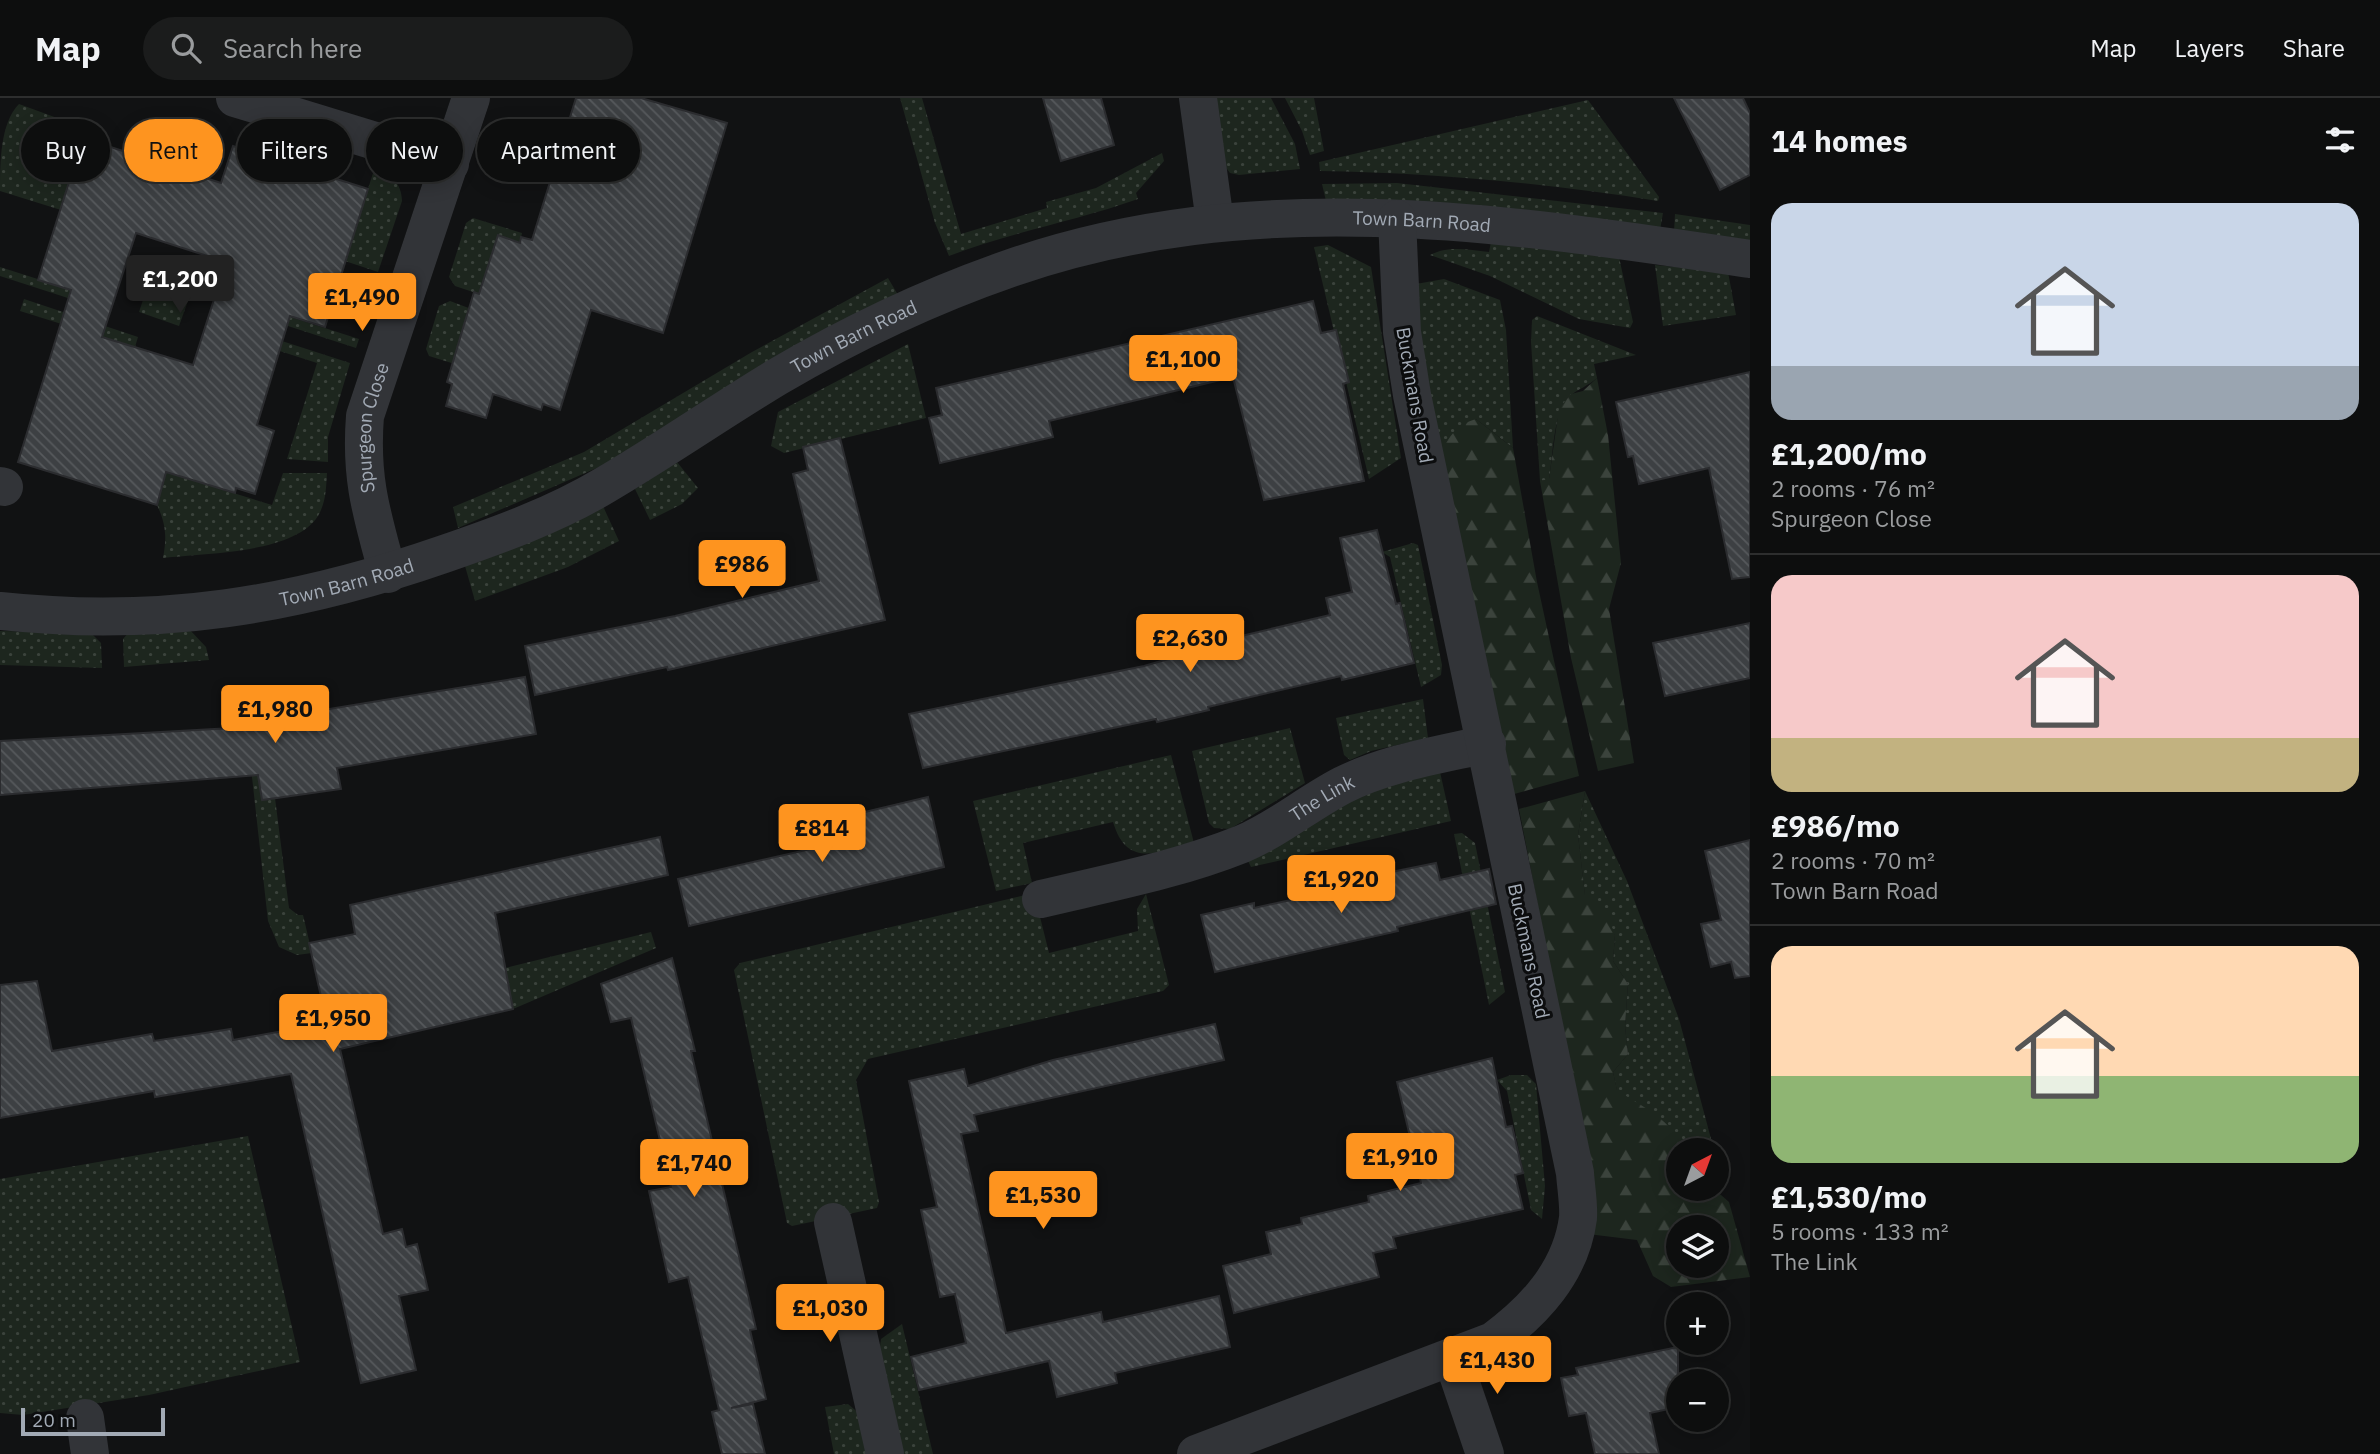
<!DOCTYPE html>
<html lang="en">
<head>
<meta charset="utf-8">
<style>
	:root { --surface:#0d0e0e; --page:#1b1c1c; --text:#f1f3f6; --muted:#9a9c9e; --line:#2d2e2e; --accent:#fe941f }
	body { margin:0; font-family:"IBM Plex Sans",sans-serif; background:var(--page); color:var(--text); height:100vh; display:flex; flex-direction:column; font-size:26px; white-space:nowrap }
	* { box-sizing:border-box; margin:0 }
	p { font-size:23px; color:var(--muted) }
	.icon { flex:none; width:38px; height:38px; fill:none; stroke:currentColor; stroke-width:2; stroke-linecap:round; stroke-linejoin:round }
	.map { position:relative; flex:1; overflow:hidden }
	.side { display:flex; flex-direction:column; background:var(--surface); width:630px }
	.side>* { flex:none }
	.hud { position:absolute; left:21px; top:21px; width:665px; height:63px; display:flex; gap:14px }
	.needle { width:46px; rotate:41deg }
	.fabs { position:absolute; left:1666px; top:1040px; display:grid; gap:14px }
	.fabs a { display:grid; place-items:center; width:63px; height:63px; border-radius:50%; background:var(--surface); box-shadow:0 4px 18px #0003,0 0 0 2px var(--line); font-size:35px }
	.scale { position:absolute; left:21px; bottom:18px; width:144px; box-sizing:border-box; padding-left:7px; border:4px solid #a2aab5; border-top:0; font-size:19px; line-height:24px; white-space:nowrap; color:#a2aab5; -webkit-text-stroke:5px #0c0d0e; paint-order:stroke }
	.price { position:absolute; translate:-50% -60px; padding:0 16px; border-radius:7px; background:var(--accent); color:#111; font-size:23px; line-height:46px; filter:drop-shadow(0 2px 4px #0008) }
	.price::after { content:''; position:absolute; left:50%; top:42px; width:21px; height:16px; margin-left:-10px; background:inherit; clip-path:polygon(0 0,100% 0,50% 100%) }
	.price.on { background:#222; color:#fff }
	ul { padding:0; list-style:none }
	li { display:grid; align-content:center; gap:14px; height:371px; padding:0 21px }
	li+li { border-top:2px solid var(--line) }
	li span { display:grid; place-items:center; height:217px; border-radius:21px; color:#555 }
	li>.icon { margin-inline-start:auto }
	span .icon { width:126px; height:126px; fill:#fffc; stroke-width:1 }
	li b { font-size:30px }
	h2 { display:flex; justify-content:space-between; align-items:center; height:84px; padding:0 21px; font-size:30px }
	.chip { padding:0 24px; border-radius:32px; background:var(--surface); box-shadow:0 4px 18px #0003,0 0 0 2px var(--line); font-size:24px; line-height:63px }
	.chip.on { background:var(--accent); color:#111 }
	header { display:flex; align-items:center; gap:42px; box-sizing:border-box; height:98px; padding:0 35px; background:var(--surface); border-bottom:2px solid var(--line) }
	header strong { font-size:33px }
	nav { display:flex; gap:38px; margin-inline-start:auto; font-size:24px }
	.search { width:490px; height:63px; background:var(--page); display:flex; align-items:center; gap:18px; box-sizing:border-box; padding:0 24px; border-radius:38px; color:var(--muted); font-size:26px }
	main { display:flex; flex:1; min-height:0 }
	.map>svg:first-child { display:block }
</style>
</head>
<body>
<header>
<strong>Map</strong>
<div class="search"><svg class="icon" aria-label="search" viewBox="0 0 24 24"><circle cx="10" cy="10" r="6"/><path d="M15 15l6 6"/></svg>Search here</div>
<nav><a>Map</a><a>Layers</a><a>Share</a></nav>
</header>
<main>
<div class="map">
<svg width="1750" height="1356" viewBox="0 0 1750 1356">
	<defs>
		<pattern id="grass-dots" width="8" height="8" patternUnits="userSpaceOnUse" patternTransform="scale(1.75)"><rect width="8" height="8" fill="#1d261e"/><path d="M2 2h.1M6 6h.1" fill="none" stroke="#3b433c" stroke-width="1.8" stroke-linecap="round"/></pattern>
		<pattern id="forest-firs" width="22" height="20" patternUnits="userSpaceOnUse" patternTransform="scale(1.75)"><rect width="22" height="20" fill="#1d261e"/><path d="M5 1l3.5 6h-7zM16 11l3.5 6h-7z" fill="#3b433c"/></pattern>
		<pattern id="building-back-hatch" width="6" height="6" patternUnits="userSpaceOnUse" patternTransform="scale(1.75)"><rect width="6" height="6" fill="#3d4043"/><path d="M-1 5l2 2M0 0l6 6M5-1l2 2" fill="none" stroke="#56595c"/></pattern>
	</defs>
	<rect width="100%" height="100%" fill="#111213"/>
	<g fill="url(#grass-dots)">
		<path d="M900,0H922L961,136L1047,110L1046,104L1096,90L1162,55L1164,63L1136,95L1138,101C1076,123 1011,134 949,158L935,125Z"/>
		<path d="M1216,0H1271L1295,46L1300,71L1239,77L1230,75L1224,67Z"/>
		<path d="M1285,0H1314L1324,53L1310,57L1302,33Z"/>
		<path d="M1588,2L1659,99L1658,103C1546,85 1434,75 1320,73L1319,64Z"/>
		<path d="M19,6L87,31L61,112L0,93C0,65 0,25 19,6Z"/>
		<path d="M374,72C391,78 401,83 402,103L378,174L345,163Z"/>
		<path d="M1397,85L1663,115L1660,132L1326,103L1322,86Z"/>
		<path d="M1675,116L1750,127V144L1674,134Z"/>
		<path d="M473,120L522,135L520,145L498,138L479,196L455,188L449,179L466,125Z"/>
		<path d="M1491,144L1619,159L1633,224L1630,230L1579,221L1490,178L1430,157C1449,147 1468,152 1489,154Z"/>
		<path d="M1328,147L1371,169L1401,360L1369,381L1314,149Z"/>
		<path d="M1655,167L1728,174L1736,217L1663,228Z"/>
		<path d="M0,169L113,205L111,214L0,178Z"/>
		<path d="M152,175L193,189L179,228L139,214Z"/>
		<path d="M888,180L898,197L606,366L458,430L453,409L584,354L752,254Z"/>
		<path d="M1444,181L1500,202L1506,232L1513,350L1476,321L1438,359L1419,250L1416,186Z"/>
		<path d="M24,201L138,239L135,249L20,213Z"/>
		<path d="M450,203L474,212L458,267L429,258L426,251L439,208Z"/>
		<path d="M250,206L359,241L356,250L248,215Z"/>
		<path d="M1537,218L1636,257L1594,266L1597,280C1588,288 1578,291 1570,298C1553,311 1553,360 1549,382L1540,383L1531,244L1532,222Z"/>
		<path d="M208,219L350,265L328,339V364L287,361L317,265L205,229Z"/>
		<path d="M908,246L926,320L784,355L771,348L778,314Z"/>
		<path d="M677,364L698,390L682,406L650,422L635,391Z"/>
		<path d="M166,374L272,407L283,375H327C326,391 326,404 318,418C294,456 204,455 163,460C167,439 166,426 157,407Z"/>
		<path d="M602,406L619,443L568,469L475,503L465,468Z"/>
		<path d="M1413,445L1418,447L1442,567L1441,577L1421,589L1390,459L1382,454Z"/>
		<path d="M189,531L206,549L209,562L124,569L123,541L130,533Z"/>
		<path d="M0,533L91,535L101,545L102,570L0,567Z"/>
		<path d="M1423,601L1428,640L1371,653L1350,662L1344,657L1336,620Z"/>
		<path d="M250,624L262,702L275,700L289,810L298,817H303L312,855L297,857L279,849L268,823L246,625Z"/>
		<path d="M1290,630L1305,685L1230,731L1214,730L1209,725L1192,653Z"/>
		<path d="M1171,657L1194,745C1158,754 1127,771 1113,724L1023,745L1032,785L996,793L973,703Z"/>
		<path d="M1440,674L1451,723L1251,769L1247,761L1367,693Z"/>
		<path d="M1585,693L1627,783L1679,921L1714,1052H1680C1664,1018 1646,1013 1617,993L1613,974L1628,956L1625,928L1628,886L1613,863L1615,837L1585,798L1578,737Z"/>
		<path d="M1462,735L1475,745L1505,894L1489,907L1454,736Z"/>
		<path d="M1034,795L1049,855L1138,833L1137,811L1146,796L1169,887L1163,893L868,961L856,982L879,1104L877,1110L792,1128L787,1125L734,872L740,865Z"/>
		<path d="M651,834L656,850L513,911L505,870Z"/>
		<path d="M1511,977H1527L1536,986L1545,1088L1542,1121L1531,1112L1507,993L1497,982Z"/>
		<path d="M248,1038L300,1264L149,1297L23,1317L0,1315V1081Z"/>
		<path d="M902,1226L933,1356H901L879,1256L881,1241Z"/>
		<path d="M848,1306L861,1317L869,1356H834L825,1309Z"/>
	</g>
	<g fill="url(#forest-firs)" fill-rule="evenodd">
		<path d="M1597,280L1608,337L1621,465L1609,511L1634,665L1598,673L1571,560L1540,383L1549,381L1559,310L1571,296L1583,293Z"/>
		<path d="M1476,321L1513,350L1537,484L1579,678L1507,698L1438,359C1447,341 1456,327 1476,321Z"/>
		<path d="M1585,693L1578,737L1585,797L1607,816L1615,837L1613,863L1628,886L1625,928L1628,956L1613,974L1617,992C1638,1007 1678,1023 1679,1052C1679,1063 1678,1078 1678,1090H1713L1729,1104L1750,1179L1671,1189L1653,1178L1637,1142L1588,1136L1589,1069L1519,711ZM1678,1129H1717V1167H1678Z"/>
	</g>
	<g fill="url(#building-back-hatch)" stroke="#2b2c2f" stroke-width="2" fill-rule="evenodd">
		<path d="M576,0H641L727,25L663,235L591,212L560,312L543,306L541,312L493,296L486,320L446,308L452,286L447,284L463,230L474,194L479,196L498,137L520,145L521,139L532,142Z"/>
		<path d="M1043,0H1101L1114,47L1061,63Z"/>
		<path d="M1674,0H1743L1750,15V77L1720,92Z"/>
		<path d="M83,40L221,85L233,48L368,91L325,229L290,218L257,327L274,333L255,396L236,390L235,395L166,374L157,407L18,364L71,192L38,182ZM136,135L226,164L193,267L102,239Z"/>
		<path d="M1313,203L1321,235L1336,232L1349,284L1343,286L1364,383L1264,402L1233,279L1049,323L1053,339L940,365L929,320L942,317L936,290Z"/>
		<path d="M1750,274V479L1732,481L1709,370L1639,386L1633,358L1628,359L1616,304Z"/>
		<path d="M840,340L885,522L668,572L667,569L535,597L525,548L675,518L819,483L793,376L808,372L803,349Z"/>
		<path d="M1377,432L1396,506L1400,505L1414,565L1342,582L1341,578L1208,609L1209,612L1157,624L1156,621L923,670L909,616L1144,568L1175,559L1173,554L1330,517L1326,500L1352,494L1340,440Z"/>
		<path d="M1750,525V580L1665,598L1653,545Z"/>
		<path d="M525,579L536,636L337,670L341,691L262,702L258,677L0,697V643L250,629V624Z"/>
		<path d="M928,699L944,769L689,828L678,781L815,750L810,727Z"/>
		<path d="M660,739L668,777L495,815L513,911L340,951L383,1136L402,1131L406,1149L417,1146L428,1192L399,1198L416,1272L361,1285L291,976L155,999L154,993L0,1020V887L37,883L52,953L152,936L154,943L231,931L233,942L311,928L309,915L324,912L309,845L355,836L350,807Z"/>
		<path d="M1750,742V878L1735,880L1731,864L1711,869L1701,826L1721,822L1705,753Z"/>
		<path d="M1436,765L1440,782L1489,771L1496,806L1397,829L1398,833L1215,874L1201,817L1254,805V810L1323,795L1387,781L1386,775Z"/>
		<path d="M672,860L695,953H691L756,1231L750,1232L766,1301L731,1310L753,1306L765,1356H722L712,1314L719,1312L688,1179L669,1184L649,1093L671,1089L631,920L611,924L601,886Z"/>
		<path d="M1215,926L1224,962L974,1017L978,1033L961,1036L1006,1235L1101,1214L1103,1224L1219,1198L1230,1249L1115,1275L1117,1285L1057,1299L1049,1263L919,1292L911,1259L966,1245L955,1196L940,1199L921,1112L937,1109L909,983L964,971L968,988L1053,962Z"/>
		<path d="M1492,960L1506,1029L1512,1028L1523,1075L1515,1077L1523,1111L1393,1139L1396,1150L1373,1155L1379,1179L1234,1215L1223,1168L1271,1156L1266,1134L1302,1126L1301,1120L1369,1104L1368,1098L1421,1085L1397,984Z"/>
		<path d="M1678,1249V1309L1650,1315L1659,1356H1595L1586,1315L1569,1318L1561,1280L1578,1277L1576,1270Z"/>
	</g>
	<g fill="none" stroke-linecap="round" stroke-linejoin="round">
		<g stroke="#323438" stroke-width="38">
			<path d="M235,0L450,66"/>
			<path d="M1198,0L1215,124"/>
			<path d="M0,388L4,389"/>
			<path id="s1" d="M388,476C372,417 360,381 365,318L471,0"/>
			<path id="s2" d="M0,513C159,530 294,508 444,456C499,437 555,417 605,387C663,353 719,314 777,279C850,236 930,198 1011,170C1254,86 1502,124 1750,161"/>
			<path id="s3" d="M1041,801C1108,785 1177,772 1242,746C1278,731 1308,705 1343,687C1387,665 1439,657 1487,646"/>
			<path d="M833,1124L885,1356"/>
			<path d="M1452,1259L1485,1356"/>
			<path d="M85,1320L90,1356"/>
			<path d="M1196,1356L1493,1243C1534,1213 1571,1174 1578,1120C1579,1106 1576,1090 1575,1075L1412,297L1402,234L1397,121"/>
		</g>
	</g>
	<g text-anchor="middle" dominant-baseline="central" stroke-width="6" stroke-linejoin="round" paint-order="stroke">
		<g font-size="19" fill="#a2aab5" stroke="#0c0d0e">
			<text stroke="none"><textPath href="#s2" startOffset="1505">Town Barn Road</textPath></text>
			<text stroke="none"><textPath href="#s2" startOffset="917">Town Barn Road</textPath></text>
			<text transform="translate(1415 297) rotate(80)">Buckmans Road</text>
			<text stroke="none"><textPath href="#s1" startOffset="150">Spurgeon Close</textPath></text>
			<text stroke="none"><textPath href="#s2" startOffset="350">Town Barn Road</textPath></text>
			<text stroke="none"><textPath href="#s3" startOffset="301">The Link</textPath></text>
			<text transform="translate(1529 853) rotate(78)">Buckmans Road</text>
		</g>
	</g>
</svg>
<div class="fabs">
<a><svg class="needle" viewBox="-14 -14 28 28"><path d="M0-13l5 13h-10z" fill="#e53935"/><path d="M0 13l5-13h-10z" fill="#9a9c9e"/></svg></a>
<a><svg class="icon" aria-label="layers" viewBox="0 0 24 24"><path d="M12 4l9 5-9 5-9-5zM3 14l9 5 9-5"/></svg></a>
<a>+</a>
<a>−</a>
</div>
<div class="scale">20 m</div>
<b class="price on" style="left:180px;top:217px">£1,200</b>
<b class="price" style="left:362px;top:235px">£1,490</b>
<b class="price" style="left:1183px;top:297px">£1,100</b>
<b class="price" style="left:742px;top:502px">£986</b>
<b class="price" style="left:1190px;top:576px">£2,630</b>
<b class="price" style="left:275px;top:647px">£1,980</b>
<b class="price" style="left:822px;top:766px">£814</b>
<b class="price" style="left:1341px;top:817px">£1,920</b>
<b class="price" style="left:333px;top:956px">£1,950</b>
<b class="price" style="left:1400px;top:1095px">£1,910</b>
<b class="price" style="left:694px;top:1101px">£1,740</b>
<b class="price" style="left:1043px;top:1133px">£1,530</b>
<b class="price" style="left:830px;top:1246px">£1,030</b>
<b class="price" style="left:1497px;top:1298px">£1,430</b>
<div class="hud">
<a class="chip">Buy</a>
<a class="chip on">Rent</a>
<a class="chip">Filters</a>
<a class="chip">New</a>
<a class="chip">Apartment</a>
</div>
</div>
<section class="side">
<h2>14 homes<svg class="icon" aria-label="filters" viewBox="0 0 24 24"><path d="M4 7h16M4 17h16"/><circle cx="9" cy="7" r="2"/><circle cx="15" cy="17" r="2"/></svg></h2>
<ul>
<li><span style="background:linear-gradient(#c9d6e8 75%,#9aa5b1 0)"><svg class="icon" aria-label="home" viewBox="0 0 24 24"><path d="M3 11l9-7 9 7M6 9v11h12V9"/></svg></span><div><b>£1,200/mo</b><p>2 rooms · 76 m²</p><p>Spurgeon Close</p></div></li>
<li><span style="background:linear-gradient(#f6c9c9 75%,#c2b280 0)"><svg class="icon" aria-label="home" viewBox="0 0 24 24"><path d="M3 11l9-7 9 7M6 9v11h12V9"/></svg></span><div><b>£986/mo</b><p>2 rooms · 70 m²</p><p>Town Barn Road</p></div></li>
<li><span style="background:linear-gradient(#ffd9b3 60%,#8fb573 0)"><svg class="icon" aria-label="home" viewBox="0 0 24 24"><path d="M3 11l9-7 9 7M6 9v11h12V9"/></svg></span><div><b>£1,530/mo</b><p>5 rooms · 133 m²</p><p>The Link</p></div></li>
</ul>
</section>
</main>
</body>
</html>
